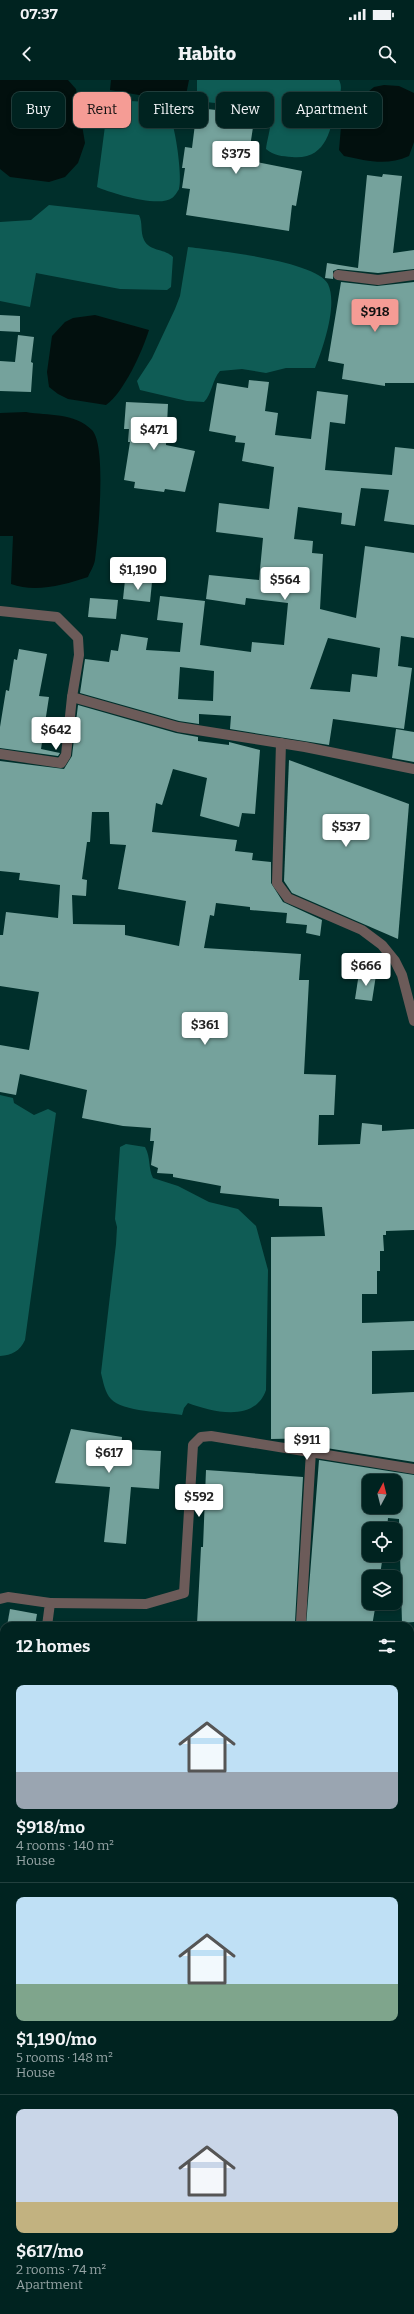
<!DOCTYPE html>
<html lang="en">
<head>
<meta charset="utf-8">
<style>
	:root { --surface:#002320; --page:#0a2b29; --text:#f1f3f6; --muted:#95a4a5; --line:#22403e; --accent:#f59c95 }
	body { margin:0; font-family:Bitter,serif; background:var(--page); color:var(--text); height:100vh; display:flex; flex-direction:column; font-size:15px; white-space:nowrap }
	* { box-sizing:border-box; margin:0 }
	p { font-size:13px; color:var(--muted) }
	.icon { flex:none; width:22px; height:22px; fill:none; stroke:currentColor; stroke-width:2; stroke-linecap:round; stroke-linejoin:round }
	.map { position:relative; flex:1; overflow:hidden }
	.details { position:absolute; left:0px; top:1542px; width:414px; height:692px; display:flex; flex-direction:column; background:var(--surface); border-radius:12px 12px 0 0; box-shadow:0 2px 6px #0003,0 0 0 1px var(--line) }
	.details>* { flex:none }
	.guide { position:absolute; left:12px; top:12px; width:390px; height:36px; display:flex; gap:8px }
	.needle { width:26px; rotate:7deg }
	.tools { position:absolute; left:362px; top:1394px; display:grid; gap:8px }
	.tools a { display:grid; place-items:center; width:40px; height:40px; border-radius:8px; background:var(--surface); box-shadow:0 2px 6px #0003,0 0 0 1px var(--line); font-size:20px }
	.price { position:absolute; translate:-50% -34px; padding:0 9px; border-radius:4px; background:#fff; color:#222; font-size:13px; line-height:26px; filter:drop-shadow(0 1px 2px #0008) }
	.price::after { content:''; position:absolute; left:50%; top:24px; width:12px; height:9px; margin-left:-6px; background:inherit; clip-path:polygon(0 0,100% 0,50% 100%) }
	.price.on { background:var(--accent); color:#111 }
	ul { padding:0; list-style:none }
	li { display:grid; align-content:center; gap:8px; height:212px; padding:0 16px }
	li+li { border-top:1px solid var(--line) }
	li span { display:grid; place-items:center; height:124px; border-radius:8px; color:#555 }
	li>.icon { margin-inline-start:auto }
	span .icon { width:72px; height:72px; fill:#fffc; stroke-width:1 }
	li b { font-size:17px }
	h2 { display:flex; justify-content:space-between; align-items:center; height:48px; padding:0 16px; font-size:17px }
	.pill { padding:0 14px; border-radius:8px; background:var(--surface); box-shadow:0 2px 6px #0003,0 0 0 1px var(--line); font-size:14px; line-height:36px }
	.pill.on { background:var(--accent); color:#111 }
	.status { display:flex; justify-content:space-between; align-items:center; height:28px; padding:0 20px; background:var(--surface); direction:ltr }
	.status svg { height:11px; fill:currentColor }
	header { display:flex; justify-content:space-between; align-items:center; height:52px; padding:0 16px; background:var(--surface); font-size:18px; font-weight:800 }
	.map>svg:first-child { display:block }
</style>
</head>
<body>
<div class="status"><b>07:37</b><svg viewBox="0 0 49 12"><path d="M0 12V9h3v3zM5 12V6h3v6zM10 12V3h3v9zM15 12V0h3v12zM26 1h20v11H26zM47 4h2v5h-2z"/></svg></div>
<header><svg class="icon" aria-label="back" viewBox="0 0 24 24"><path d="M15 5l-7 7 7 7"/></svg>Habito<svg class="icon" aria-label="search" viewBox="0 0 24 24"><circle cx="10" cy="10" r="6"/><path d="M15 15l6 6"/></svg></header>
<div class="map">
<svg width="414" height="2234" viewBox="0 0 414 2234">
	<rect width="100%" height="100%" fill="#002f2b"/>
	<g fill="#0f5c55">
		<path d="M197,0H339C343,8 340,15 337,24C330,50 327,80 292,77C282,76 274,76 266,69C267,57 277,32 265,23L242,26L206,22L200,20L197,14Z"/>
		<path d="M115,21C129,21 153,20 166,29C175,36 183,100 179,109C178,111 174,117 172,118C159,128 111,113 97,107L105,46Z"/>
		<path d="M49,125L139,135C143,143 140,151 144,160C150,172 164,168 173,177L171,207L167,210L120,209L36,193L30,227L0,221V142L31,140Z"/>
		<path d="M188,167C213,170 317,181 328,204C338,225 323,268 315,288H286L266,293L242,289L220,291C212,300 212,314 204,322L187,321L140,310L137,301L152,278L175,229L180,216Z"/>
		<path d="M0,1015L13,1018L14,1023L34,1035L48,1029L56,1033L25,1260C20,1271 12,1275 0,1276Z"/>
		<path d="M126,1064L145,1067C151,1078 148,1088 153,1098L178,1106L209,1122L238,1129L256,1146L268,1190L266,1310C255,1343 212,1332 188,1323L184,1328L182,1335C165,1332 122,1332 111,1319C105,1313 103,1301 101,1293L116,1164L117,1147L115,1139L120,1067Z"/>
	</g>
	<g fill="#02100e">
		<path d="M0,0H68L76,9L85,63L78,83L65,97L49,102L10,97L0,89Z"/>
		<path d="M111,0H189L185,20H168L110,10Z"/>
		<path d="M384,5L399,6L414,13V62L409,76C387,86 367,81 344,76L339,70L343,24L352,25L374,7Z"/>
		<path d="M95,235L149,250C142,272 124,312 106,325L68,319L58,314L49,307L47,292L52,256L65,242L73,238Z"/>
		<path d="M26,332C48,336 74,332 92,350C107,366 98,457 95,480C94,486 90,492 88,497C64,505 35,513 11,504L13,456H0V333Z"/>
	</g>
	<g fill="#75a29c" fill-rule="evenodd">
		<path d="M197,28L255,34L250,67L253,68L252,81L302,91L296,126L292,125L289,151L186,135L190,109L182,108L185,88H182L185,67L192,68Z"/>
		<path d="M383,94L402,96L393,173L414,170V189L378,193L338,189L333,191V199L325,198L327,183L358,188L367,95L382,97Z"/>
		<path d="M341,202L377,206L414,202V303H385V306L342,299L344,284L328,281Z"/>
		<path d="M0,235L20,236V252L0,251Z"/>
		<path d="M18,255L34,257L31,282L33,283L31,312L0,311V281L15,282Z"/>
		<path d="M249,300L269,302L265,331L278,333L275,355L311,359L317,311L348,315L345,344L330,342L325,390L392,395L395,367L414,369V445L384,441L389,410L361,408L355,446L341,444L342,433L298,427L294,459L313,461L312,473L323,474L320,529L356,538L365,466L414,473V558L401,556L398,586L412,588L404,649L333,639L329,665L230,649L231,636L199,634V644L179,641L80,613L85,579L109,582L111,570L118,571L121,554L148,558L146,570L180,572L183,543L157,540L160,516L205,521L200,565L251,572L252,562L284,565L288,523L246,518L245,525L206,519L209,495L259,500L263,458L216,452L219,423L269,429L274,387L242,381L245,363L235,362L236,356L209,351L217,303L248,308ZM328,558L380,568L377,597L352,594L350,612L310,609ZM180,587L214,591L213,621L178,619Z"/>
		<path d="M126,322L168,324L166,365L195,371L185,412L165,409L164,412L134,408L135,402L124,400L130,362H128L129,349H124Z"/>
		<path d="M125,500L152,502L150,522L123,519Z"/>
		<path d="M90,518L118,520L116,539L88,537Z"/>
		<path d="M19,569L47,574L39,616L49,617L41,669L60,673L58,676L0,668V647L6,610L9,611L14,579L17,580Z"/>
		<path d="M78,625L176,653L198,657V661L229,665V662L260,670L255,734L242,733L239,747L200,736L207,698L173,689L162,725L156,723L152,752L237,760L235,771L253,773L252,780L271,782V803L283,822L322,840L320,856L306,853L307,845L286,843L287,833L250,830V827L216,823L214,836L210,835L204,868L301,874L299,900H309L304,994L336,995L334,1035H319L318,1065L360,1064L362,1043L382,1045V1051L414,1049V1150L386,1151V1155H383L384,1171H380V1191H377V1214H362V1243L414,1241V1270L372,1271V1314L414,1312V1382L320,1367L321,1358L271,1359V1157L325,1156L322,1127L279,1126V1119L220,1113L221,1106L173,1097V1094L157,1093L158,1088L151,1085L154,1061H150L151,1048L123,1046L82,1038L87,1010L20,994L16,1015L0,1012V965L29,970L39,912L0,906V855H3L6,832L58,838L60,805L19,800L20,793L0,791V681L64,689L72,676ZM92,732H109L110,764L126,765L118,809L186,821L179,866L125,855V845L73,844L72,815L86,816L87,800L82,799L87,762H90Z"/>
		<path d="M396,649L414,652V682L392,678Z"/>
		<path d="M289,680L409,724L398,859L292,813L284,801Z"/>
		<path d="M359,893L376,895L372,921L355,919Z"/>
		<path d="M71,1349L122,1357L121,1369L161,1371L159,1409L131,1407L126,1464L104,1462L110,1407L55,1403Z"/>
		<path d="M319,1380L414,1395V1542L402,1543L399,1439L388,1438L387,1449H369V1475H383L380,1495L369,1494V1523H376L372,1546H306ZM369,1401H395V1427H369Z"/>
		<path d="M206,1390L303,1397L295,1542L296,1546L197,1544L200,1487L201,1467H203Z"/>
		<path d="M10,1529L37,1534L35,1546H7Z"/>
	</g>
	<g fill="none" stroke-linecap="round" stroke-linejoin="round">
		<g stroke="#6c5b59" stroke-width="10">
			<path d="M338,195L378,200L414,195"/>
			<path d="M0,531L57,537L78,558L79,575L72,617L178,647L305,667L414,689"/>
			<path d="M281,663L277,803L288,818L362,850L382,865L395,881L402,895L414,941"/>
			<path d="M0,674L61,683L66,675L72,617"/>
			<path d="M0,1519L8,1517L50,1523L47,1546"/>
			<path d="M50,1523L146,1524L184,1513L193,1365L201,1357L211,1356L414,1389"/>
			<path d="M301,1542L311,1371"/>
			<path d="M0,1832L4,1808"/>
		</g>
		<g stroke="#be9894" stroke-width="11">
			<path d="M0,1922L4,1923"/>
			<path d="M0,1953L4,1954"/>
			<path d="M410,1962L414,1963"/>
			<path d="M410,1995H414"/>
		</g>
	</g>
</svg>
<div class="tools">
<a><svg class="needle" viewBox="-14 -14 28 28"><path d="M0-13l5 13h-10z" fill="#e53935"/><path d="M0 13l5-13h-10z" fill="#95a4a5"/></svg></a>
<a><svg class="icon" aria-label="locate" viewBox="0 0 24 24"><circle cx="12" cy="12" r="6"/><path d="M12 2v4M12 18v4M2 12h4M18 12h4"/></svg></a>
<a><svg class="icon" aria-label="layers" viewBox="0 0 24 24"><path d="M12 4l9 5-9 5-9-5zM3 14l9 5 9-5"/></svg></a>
</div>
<b class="price" style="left:236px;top:95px">$375</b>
<b class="price on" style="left:375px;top:253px">$918</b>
<b class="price" style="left:154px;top:371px">$471</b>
<b class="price" style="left:138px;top:511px">$1,190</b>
<b class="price" style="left:285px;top:521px">$564</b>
<b class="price" style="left:56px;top:671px">$642</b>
<b class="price" style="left:346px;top:768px">$537</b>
<b class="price" style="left:366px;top:907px">$666</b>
<b class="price" style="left:205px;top:966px">$361</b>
<b class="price" style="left:307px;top:1381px">$911</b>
<b class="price" style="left:109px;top:1394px">$617</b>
<b class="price" style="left:199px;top:1438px">$592</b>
<div class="guide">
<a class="pill">Buy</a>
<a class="pill on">Rent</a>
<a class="pill">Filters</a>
<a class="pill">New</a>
<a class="pill">Apartment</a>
</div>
<section class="details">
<h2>12 homes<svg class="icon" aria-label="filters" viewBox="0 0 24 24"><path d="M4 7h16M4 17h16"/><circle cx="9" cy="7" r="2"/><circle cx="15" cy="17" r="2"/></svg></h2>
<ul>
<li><span style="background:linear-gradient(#bfe0f5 70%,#9aa5b1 0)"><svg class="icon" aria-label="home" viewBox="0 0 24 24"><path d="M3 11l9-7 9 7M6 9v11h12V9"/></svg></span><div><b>$918/mo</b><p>4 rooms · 140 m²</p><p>House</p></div></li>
<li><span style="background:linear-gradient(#bfe0f5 70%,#7fa58c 0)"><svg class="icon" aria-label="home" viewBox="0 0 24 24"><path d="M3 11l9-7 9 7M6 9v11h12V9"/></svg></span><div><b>$1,190/mo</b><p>5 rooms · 148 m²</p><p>House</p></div></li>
<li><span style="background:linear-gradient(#c9d6e8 75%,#c2b280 0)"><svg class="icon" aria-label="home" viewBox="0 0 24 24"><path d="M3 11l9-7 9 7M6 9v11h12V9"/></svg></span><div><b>$617/mo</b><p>2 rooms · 74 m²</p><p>Apartment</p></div></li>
</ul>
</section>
</div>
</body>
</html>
